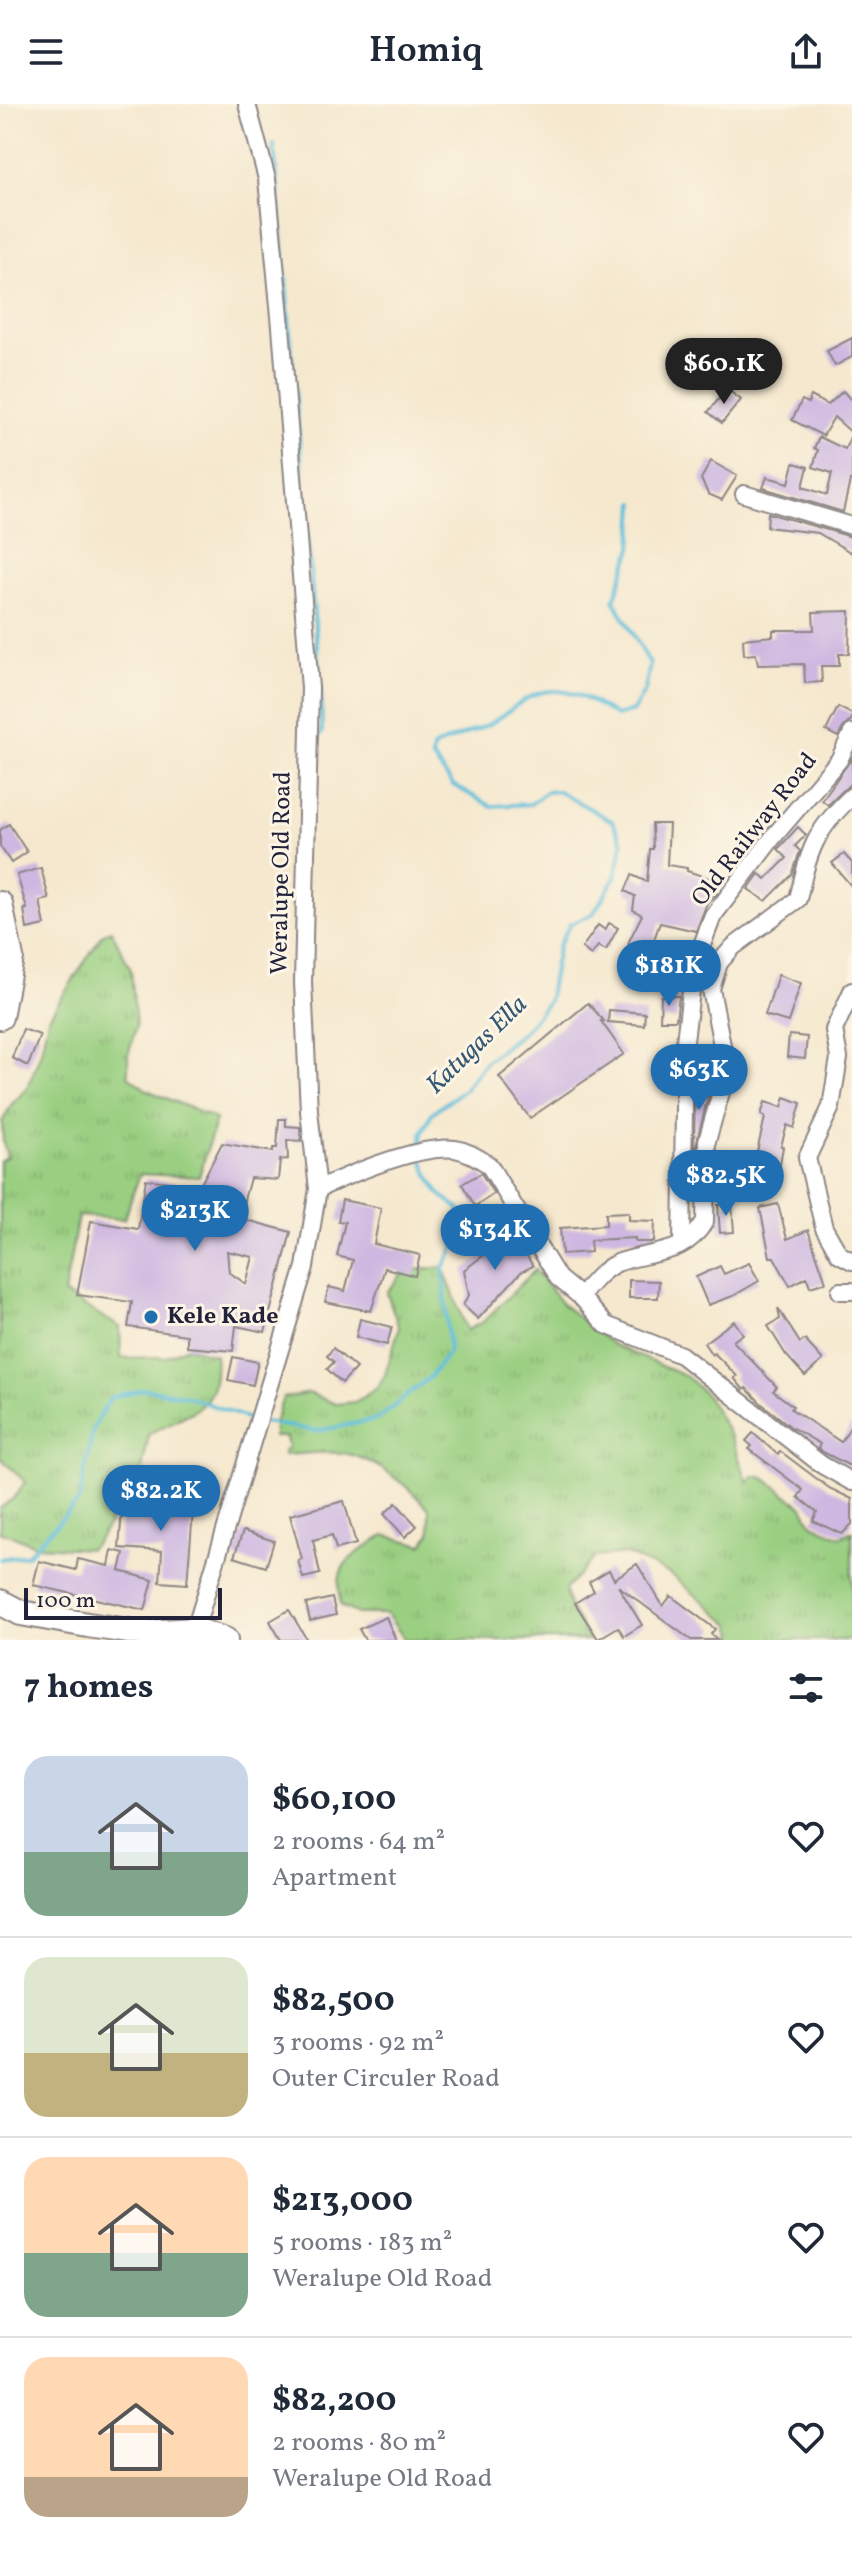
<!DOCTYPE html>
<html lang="en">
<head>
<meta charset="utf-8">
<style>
	:root { --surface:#fff; --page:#f2f2f3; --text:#1f2937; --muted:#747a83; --line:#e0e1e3; --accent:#1f6fb2 }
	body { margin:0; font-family:Vollkorn,serif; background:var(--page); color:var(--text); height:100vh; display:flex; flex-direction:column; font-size:30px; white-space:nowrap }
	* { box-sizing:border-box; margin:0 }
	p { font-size:26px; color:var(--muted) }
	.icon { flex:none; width:44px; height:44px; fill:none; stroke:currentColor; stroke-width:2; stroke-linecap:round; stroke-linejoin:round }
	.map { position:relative; height:1536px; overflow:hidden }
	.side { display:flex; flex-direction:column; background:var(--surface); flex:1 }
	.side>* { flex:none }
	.scale { position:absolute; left:24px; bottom:20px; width:198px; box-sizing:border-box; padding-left:8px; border:4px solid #22223b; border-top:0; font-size:22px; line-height:28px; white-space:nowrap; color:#22223b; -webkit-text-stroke:6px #fcf5e5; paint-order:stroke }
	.price { position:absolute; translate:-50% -68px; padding:0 18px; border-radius:28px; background:var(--accent); color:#fff; font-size:26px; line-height:52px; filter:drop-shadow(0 2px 4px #0008) }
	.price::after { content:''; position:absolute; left:50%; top:48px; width:24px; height:18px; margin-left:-12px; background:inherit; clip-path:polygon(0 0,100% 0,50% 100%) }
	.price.current { background:#222; color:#fff }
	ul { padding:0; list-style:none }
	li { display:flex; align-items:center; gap:24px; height:200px; padding:0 24px }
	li+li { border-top:2px solid var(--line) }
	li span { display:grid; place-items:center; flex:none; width:224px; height:160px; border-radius:24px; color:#555 }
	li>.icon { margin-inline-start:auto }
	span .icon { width:96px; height:96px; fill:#fffc; stroke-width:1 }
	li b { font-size:34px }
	h2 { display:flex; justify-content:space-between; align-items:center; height:96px; padding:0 24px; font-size:34px }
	header { display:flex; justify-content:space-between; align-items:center; height:104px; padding:0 24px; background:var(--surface); font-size:36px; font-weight:600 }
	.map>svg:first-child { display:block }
</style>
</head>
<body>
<header><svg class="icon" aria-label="menu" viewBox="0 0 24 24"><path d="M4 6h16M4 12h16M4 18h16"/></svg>Homiq<svg class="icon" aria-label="share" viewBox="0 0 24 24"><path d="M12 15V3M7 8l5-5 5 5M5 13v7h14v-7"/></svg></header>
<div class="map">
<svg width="852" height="1536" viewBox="0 0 852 1536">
	<defs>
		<pattern id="grass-tufts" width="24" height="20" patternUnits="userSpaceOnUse" patternTransform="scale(2)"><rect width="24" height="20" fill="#9acf81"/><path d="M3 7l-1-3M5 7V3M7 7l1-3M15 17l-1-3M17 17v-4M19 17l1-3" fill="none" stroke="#84b170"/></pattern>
	</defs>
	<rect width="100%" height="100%" fill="#fcf5e5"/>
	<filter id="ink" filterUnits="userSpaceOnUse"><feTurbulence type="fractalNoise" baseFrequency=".0125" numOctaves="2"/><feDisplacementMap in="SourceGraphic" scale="16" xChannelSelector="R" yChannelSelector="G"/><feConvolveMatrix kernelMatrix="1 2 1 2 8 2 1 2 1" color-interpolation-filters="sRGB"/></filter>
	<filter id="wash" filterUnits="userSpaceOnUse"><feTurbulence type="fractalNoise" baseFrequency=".006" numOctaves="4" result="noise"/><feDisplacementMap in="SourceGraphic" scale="32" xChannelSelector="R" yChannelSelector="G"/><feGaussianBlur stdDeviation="1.8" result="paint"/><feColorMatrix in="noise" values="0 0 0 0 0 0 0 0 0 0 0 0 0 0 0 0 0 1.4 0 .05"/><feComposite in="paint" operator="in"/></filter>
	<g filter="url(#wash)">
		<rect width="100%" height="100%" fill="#f5e8ce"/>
		<g fill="url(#grass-tufts)" stroke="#5e785e" stroke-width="2">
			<path d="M111,826L131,866L136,922L128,951V972L147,986L216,1015L199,1073L140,1070L124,1115L78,1112L64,1190L120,1223L121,1254L166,1253L187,1243L215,1251C220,1309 188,1307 149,1330L141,1371L122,1382L108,1421L96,1439L89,1445L37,1442L12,1431L0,1429V1404L14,1394L25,1378L0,1353V1057L7,1052L3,1038L2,1018L11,1001L28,983L41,947L48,915L102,831Z"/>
			<path d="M443,1163L467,1226L483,1218L535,1166L562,1200L613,1241L687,1273L707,1292L731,1333L748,1379L753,1372L764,1374L803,1403L812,1420L841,1433L852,1427V1536H736L731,1520L670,1470L626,1450L595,1453L565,1486L569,1502L589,1536H405L387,1510H358L341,1502C331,1458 352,1453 385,1431L423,1441L430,1429L429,1405C408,1382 383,1360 352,1351C335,1346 302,1350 283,1351V1347L288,1344L286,1333H274V1319L283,1294L309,1289L336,1300L355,1298L377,1284L385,1271L399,1224L387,1189L404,1167Z"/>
		</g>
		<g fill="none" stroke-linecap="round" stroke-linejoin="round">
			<g stroke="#5cbdda" stroke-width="4">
				<path d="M274,41L321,592L322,628L315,639"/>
				<path d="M421,1043L422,1029L432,1009L464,986L486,957L524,927L548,898L558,843L570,820L593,810L615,774L623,739L612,717L558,687L546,688L531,700L491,702L453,681L432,653L433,644C452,633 473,629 491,619C506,611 519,597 534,591C563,579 592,596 616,612L633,607L645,586L650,560L614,496L632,444L635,399"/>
				<path d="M263,1318L317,1327L378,1315L430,1273L449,1247L443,1165L464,1126V1118L459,1105L439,1089L428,1070L421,1052"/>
				<path d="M0,1455L27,1451L79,1397L93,1325L110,1294L145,1285L187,1292L254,1317"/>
			</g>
		</g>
		<g id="blocks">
			<g fill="#ceb7e1" fill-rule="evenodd">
				<path d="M852,234V253L835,262L827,247Z"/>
				<path d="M727,285L741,296L722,319L708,308Z"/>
				<path d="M843,287L852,297V329L834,313L823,332L792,316L802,296L808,299L811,292L828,301Z"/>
				<path d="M852,329V377H850L843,408L763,384L767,373L789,379L794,359L808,363L803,383L827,391L832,369L813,363L818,346L814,344L819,333L845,345Z"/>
				<path d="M711,357L737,372L722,396L708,390L701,375Z"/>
				<path d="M768,409L852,433V449L818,429L767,423Z"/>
				<path d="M850,507L849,550H839V562H821L822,578L805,579L804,560L758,561L756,550L744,551L743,535L773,532V526H814L813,508Z"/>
				<path d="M838,603L852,610V615L843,624L838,633L826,627Z"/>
				<path d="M852,654V678L828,701L822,696Z"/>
				<path d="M9,720L27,748L11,759L0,742V726Z"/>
				<path d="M652,720H669L667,761L687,764V767L709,774L705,786L717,789L707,799L696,827L660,819L650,846L642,842L639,869L625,867L629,837L642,811L633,806L635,792L625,787L632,771L647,778L650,745H653Z"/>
				<path d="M798,723L806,731L795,742L800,747L792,771L766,797L748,785L759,770L766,775L787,754L778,745Z"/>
				<path d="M844,750L852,759V783L832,759Z"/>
				<path d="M41,764L49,795L40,797L45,821L27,825L24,805H27L17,771Z"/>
				<path d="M609,819L618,824L606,846L598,842L591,851L582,844L598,821L605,826Z"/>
				<path d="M778,871L801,879L788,918L765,911Z"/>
				<path d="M661,892H679L676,916H660Z"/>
				<path d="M588,899L604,917H601L624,950L530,1014L499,973Z"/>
				<path d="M609,906L645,909L644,921L608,918Z"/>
				<path d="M23,925L40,931L28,962L12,954Z"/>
				<path d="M789,931L807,933L805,955L787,953Z"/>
				<path d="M695,986L709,988L694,1050Z"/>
				<path d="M785,993L801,999L794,1024L787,1021L781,1042L783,1043L780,1060L755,1056L765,1013L761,1011L765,998L782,1003Z"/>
				<path d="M279,1015H286V1022L300,1023L301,1037L287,1036L288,1055L280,1056L278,1076L250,1074L239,1114L291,1128L265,1228L236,1222L233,1247L187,1243V1231L128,1223L132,1198L77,1191L91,1117L138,1125L146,1075L200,1082L222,1039L273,1048V1044H277ZM227,1147L253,1153L246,1180L229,1168Z"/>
				<path d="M481,1069L494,1090L475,1102L462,1080Z"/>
				<rect x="742" y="1070" width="18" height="21"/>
				<path d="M342,1096L381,1104L374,1140L420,1151L415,1172L385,1164L371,1207L325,1198L329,1183L345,1187L353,1156L337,1152L345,1118L338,1117Z"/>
				<path d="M732,1100L734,1128L720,1129L718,1101Z"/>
				<path d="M778,1100L787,1135L808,1126L826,1178L810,1183L807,1173L790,1182L774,1153H770L760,1104Z"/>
				<path d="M629,1108V1116L655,1117L654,1138H635V1134L590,1136L591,1148L562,1150L560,1124L606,1121V1109Z"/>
				<path d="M506,1118L533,1162L521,1168L478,1215L463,1201L469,1191L464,1166L503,1137L494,1125Z"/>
				<path d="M749,1159L759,1177L733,1192L708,1201L696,1173L720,1162L724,1170Z"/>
				<path d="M629,1176L659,1177L658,1194H629Z"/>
				<path d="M778,1204L800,1239L805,1236L823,1256L805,1272L786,1251L768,1222L780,1215Z"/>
				<path d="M360,1215L392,1223L387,1241L356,1233Z"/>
				<path d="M734,1217L743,1230L733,1237L777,1283L773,1287L793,1302L791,1305L841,1338L852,1320V1363L821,1347L818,1344L820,1340L791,1323L762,1300L746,1284L744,1286L734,1274L737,1272L714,1249L712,1251L704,1239Z"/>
				<path d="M333,1244L356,1264L342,1279L327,1265L334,1258L327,1252Z"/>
				<path d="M233,1253L258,1258L253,1281L228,1276Z"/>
				<path d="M753,1329L778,1351L780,1347L829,1384L852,1395V1420L842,1430L813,1417L817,1408L798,1393L803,1386L749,1345L752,1342L746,1337Z"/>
				<path d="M138,1391L194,1396L187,1480L160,1478L162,1447L119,1444L122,1406L137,1407Z"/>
				<path d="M344,1397L356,1440L336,1445L332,1431L313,1436L320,1470L303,1474L298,1456L302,1455L290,1411Z"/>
				<path d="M396,1399L417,1422L405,1433L384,1410Z"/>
				<path d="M243,1427L274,1437L266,1463L234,1453Z"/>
				<path d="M112,1446L124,1449L120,1467L153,1476L145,1506L33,1481L39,1457L76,1466L78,1455L109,1462Z"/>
				<path d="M637,1460L663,1502L671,1492L715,1525L711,1530L718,1536H691L618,1482L642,1521L624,1532L618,1523L598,1535L575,1499L594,1487L589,1478L609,1466L614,1475Z"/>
				<path d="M332,1494L336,1511L310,1517L306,1500Z"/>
				<path d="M289,1506L294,1514L307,1536H281L270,1517Z"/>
				<path d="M386,1513L396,1536H365L359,1525Z"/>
			</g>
		</g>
	</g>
	<g filter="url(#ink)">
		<use href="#blocks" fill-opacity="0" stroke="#8c8584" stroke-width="2"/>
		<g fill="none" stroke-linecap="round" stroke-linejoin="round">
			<g stroke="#8c8584" stroke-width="20">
				<g id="minor">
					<path d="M744,390L852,422"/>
					<path d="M852,887L834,926L839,954L831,1003L807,1054L824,1124L839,1150L852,1157"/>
					<path d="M318,1085C351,1070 419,1041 455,1045C468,1047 479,1054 489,1061L558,1174L581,1193L606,1221L681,1251L822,1361L852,1378"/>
					<path d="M682,1140L685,937L694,862L713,812L774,732L839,656L852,629"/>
					<path d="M840,1187H852"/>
					<path d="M581,1193C589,1181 603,1165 617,1159C650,1146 684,1154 705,1117L707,1037L727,967L711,885L719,859L733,843L798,795C809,747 814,727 852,692"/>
					<path d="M195,1526L305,1163L318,1085L309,1007L303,878L310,584L281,223L267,75L247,0"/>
				</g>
			</g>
			<g stroke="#8c8584" stroke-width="28">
				<g id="highway">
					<path d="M0,800L11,854L0,913"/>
					<path d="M0,1498L21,1509L88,1521L143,1529L195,1526L225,1536"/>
				</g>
			</g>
			<use href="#minor" stroke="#fff" stroke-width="16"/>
			<use href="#highway" stroke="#fff" stroke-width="24"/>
		</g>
	</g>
	<circle fill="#1f6fb2" stroke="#fcf5e5" stroke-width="3" cx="151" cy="1213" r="8"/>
	<g text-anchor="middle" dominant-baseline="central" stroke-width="6" stroke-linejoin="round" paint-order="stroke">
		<g font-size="24" fill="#22223b" stroke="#fcf5e5">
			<text transform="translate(755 726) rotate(-52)">Old Railway Road</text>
			<text transform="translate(282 769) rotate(-89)">Weralupe Old Road</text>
		</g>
		<g font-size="24" font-weight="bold" fill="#22223b" stroke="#fcf5e5" text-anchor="start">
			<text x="167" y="1213">Kele Kade</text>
		</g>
		<g font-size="26" font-style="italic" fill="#365873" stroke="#fcf5e5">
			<text transform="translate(477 941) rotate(-44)">Katugas Ella</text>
		</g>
	</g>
</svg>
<div class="scale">100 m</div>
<b class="price current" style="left:724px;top:302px">$60.1K</b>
<b class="price" style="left:669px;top:904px">$181K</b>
<b class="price" style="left:699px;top:1008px">$63K</b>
<b class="price" style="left:726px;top:1114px">$82.5K</b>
<b class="price" style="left:195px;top:1149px">$213K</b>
<b class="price" style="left:495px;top:1168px">$134K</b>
<b class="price" style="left:161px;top:1429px">$82.2K</b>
</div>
<section class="side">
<h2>7 homes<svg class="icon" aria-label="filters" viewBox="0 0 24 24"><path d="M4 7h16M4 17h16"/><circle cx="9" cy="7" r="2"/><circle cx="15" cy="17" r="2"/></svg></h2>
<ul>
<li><span style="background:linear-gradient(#c9d6e8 60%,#7fa58c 0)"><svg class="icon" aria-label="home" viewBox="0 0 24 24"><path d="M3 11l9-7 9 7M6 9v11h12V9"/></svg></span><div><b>$60,100</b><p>2 rooms · 64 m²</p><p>Apartment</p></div><svg class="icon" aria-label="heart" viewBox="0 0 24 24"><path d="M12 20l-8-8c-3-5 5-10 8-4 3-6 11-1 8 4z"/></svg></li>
<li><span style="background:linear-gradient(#dfe7d0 60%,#c2b280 0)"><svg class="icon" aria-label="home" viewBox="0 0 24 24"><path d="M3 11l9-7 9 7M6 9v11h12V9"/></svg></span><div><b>$82,500</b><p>3 rooms · 92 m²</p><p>Outer Circuler Road</p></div><svg class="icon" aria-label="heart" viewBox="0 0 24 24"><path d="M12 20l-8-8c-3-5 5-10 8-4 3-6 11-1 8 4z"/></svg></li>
<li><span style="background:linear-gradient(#ffd9b3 60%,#7fa58c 0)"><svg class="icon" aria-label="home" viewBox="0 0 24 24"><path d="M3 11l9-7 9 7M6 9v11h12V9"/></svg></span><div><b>$213,000</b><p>5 rooms · 183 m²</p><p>Weralupe Old Road</p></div><svg class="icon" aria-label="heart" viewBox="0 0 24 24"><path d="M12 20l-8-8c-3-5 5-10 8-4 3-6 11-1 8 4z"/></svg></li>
<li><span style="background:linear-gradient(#ffd9b3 75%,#b9a48a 0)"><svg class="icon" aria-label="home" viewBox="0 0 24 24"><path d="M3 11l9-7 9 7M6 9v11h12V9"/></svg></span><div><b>$82,200</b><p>2 rooms · 80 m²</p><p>Weralupe Old Road</p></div><svg class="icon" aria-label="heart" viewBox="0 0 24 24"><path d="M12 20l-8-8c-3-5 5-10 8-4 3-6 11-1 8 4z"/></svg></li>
</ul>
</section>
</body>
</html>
